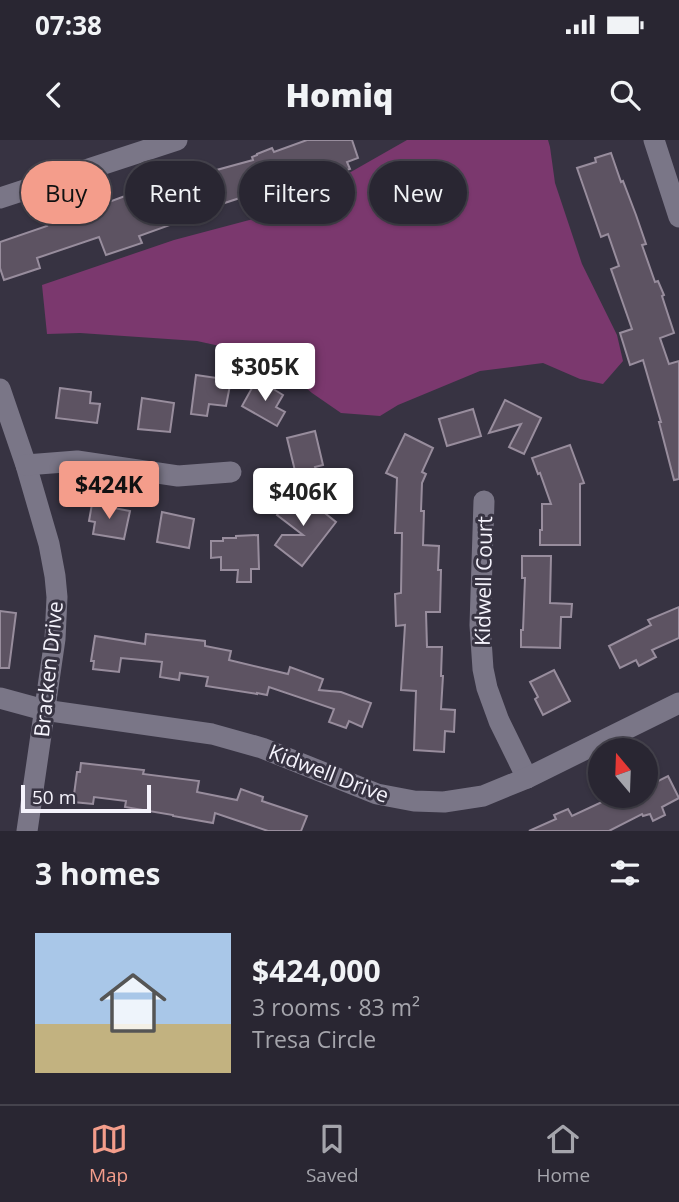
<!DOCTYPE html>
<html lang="en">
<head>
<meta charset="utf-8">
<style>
	:root { --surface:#292632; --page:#312e3a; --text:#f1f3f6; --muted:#a5a5ac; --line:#45434d; --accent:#f49d8b }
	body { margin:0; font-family:"Open Sans",sans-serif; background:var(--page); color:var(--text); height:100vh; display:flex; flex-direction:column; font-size:26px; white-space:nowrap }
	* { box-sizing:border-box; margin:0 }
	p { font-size:23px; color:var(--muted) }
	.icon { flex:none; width:38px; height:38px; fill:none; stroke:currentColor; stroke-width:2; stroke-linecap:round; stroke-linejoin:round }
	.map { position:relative; height:691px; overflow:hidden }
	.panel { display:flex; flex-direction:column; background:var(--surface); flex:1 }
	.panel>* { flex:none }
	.banner { position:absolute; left:21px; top:21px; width:637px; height:63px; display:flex; gap:14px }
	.needle { width:46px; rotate:341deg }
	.controls { position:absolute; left:588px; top:598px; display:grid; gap:14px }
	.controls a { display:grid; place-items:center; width:70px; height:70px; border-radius:50%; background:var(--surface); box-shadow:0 2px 5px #0004,0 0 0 2px var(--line); font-size:35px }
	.scale { position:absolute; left:21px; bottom:18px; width:130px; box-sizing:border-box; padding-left:7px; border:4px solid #f5f3fc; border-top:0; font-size:19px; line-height:24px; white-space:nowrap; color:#f5f3fc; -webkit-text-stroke:5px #373342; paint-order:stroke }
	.price { position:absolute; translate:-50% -60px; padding:0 16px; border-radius:7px; background:#fff; color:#222; font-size:23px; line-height:46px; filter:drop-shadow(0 2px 4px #0008) }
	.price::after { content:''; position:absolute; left:50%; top:42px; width:21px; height:16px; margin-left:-10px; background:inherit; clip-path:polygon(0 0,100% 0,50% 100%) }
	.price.on { background:var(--accent); color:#111 }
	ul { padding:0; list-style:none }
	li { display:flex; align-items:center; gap:21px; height:175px; padding:0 35px }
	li+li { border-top:2px solid var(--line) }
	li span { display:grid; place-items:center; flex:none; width:196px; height:140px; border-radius:0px; color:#555 }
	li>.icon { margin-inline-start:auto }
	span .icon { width:84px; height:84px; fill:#fffc; stroke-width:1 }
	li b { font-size:30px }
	h2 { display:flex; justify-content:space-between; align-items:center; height:84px; padding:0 35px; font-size:30px }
	.chip { padding:0 24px; border-radius:32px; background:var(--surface); box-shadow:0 2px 5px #0004,0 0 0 2px var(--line); font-size:24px; line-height:63px }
	.chip.on { background:var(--accent); color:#111 }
	.status { display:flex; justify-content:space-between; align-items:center; height:49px; padding:0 35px; background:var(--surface); direction:ltr }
	.status svg { height:19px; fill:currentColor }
	header { display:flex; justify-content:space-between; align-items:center; height:91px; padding:0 35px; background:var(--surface); font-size:32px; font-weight:800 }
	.tabs { display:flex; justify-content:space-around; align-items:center; height:98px; border-top:2px solid var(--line); background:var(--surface); font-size:19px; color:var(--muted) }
	.tabs a { display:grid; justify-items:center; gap:4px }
	.tabs .on { color:var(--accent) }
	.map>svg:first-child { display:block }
</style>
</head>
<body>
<div class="status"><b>07:38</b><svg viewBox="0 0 49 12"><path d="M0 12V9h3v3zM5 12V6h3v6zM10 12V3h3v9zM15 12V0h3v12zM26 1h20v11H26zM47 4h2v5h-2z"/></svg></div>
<header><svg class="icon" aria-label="back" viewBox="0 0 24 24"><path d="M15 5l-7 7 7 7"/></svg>Homiq<svg class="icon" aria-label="search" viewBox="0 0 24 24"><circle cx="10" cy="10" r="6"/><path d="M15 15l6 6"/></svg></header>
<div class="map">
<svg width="679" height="691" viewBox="0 0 679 691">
	<rect width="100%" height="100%" fill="#373342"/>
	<path fill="#7b386e" d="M407,0H548L550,7L555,43L582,124L617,195L623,221L603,244L580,239L543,223L480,231L398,265L380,276L341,273L312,253L270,217L197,201L80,193L47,194L42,145L174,100L294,68L335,41Z"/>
	<g fill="#5d5362" stroke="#988d9d" stroke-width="2">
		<path d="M307,0H352L358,18L347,22L350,29L336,34L333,26L277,46L273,35L246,45L249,55L194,73L195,76L139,96L142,103L106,115L99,97L37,118L40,128L4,140L0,128V102L47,86L46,84L55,81L54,80L76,73V75L107,65L106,63L125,56L126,58L161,46L167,45L168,48L184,43L185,46L215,35L213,31L253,20L252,17L257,15V14L272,8L274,12Z"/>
		<path d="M611,13L621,42L623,41L636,75L646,104L642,105L655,142L658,141L664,155L662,156L674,193L660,198L669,224L679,221V339L674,340L659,282H661L643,220L630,225L620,193L632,189L611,129L619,126L608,94L601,97L577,28L596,22L595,18Z"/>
		<path d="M196,235L231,240L226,266L209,264L207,276L191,274Z"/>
		<path d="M257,239L283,255L276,267L285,272L277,286L242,266Z"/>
		<path d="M60,248L91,252L90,263L100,264L97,283L56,278Z"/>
		<path d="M142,258L174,263L170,292L138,289Z"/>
		<path d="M505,260L541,278L524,314L509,307L521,284L489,293Z"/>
		<path d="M473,269L481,296L447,306L439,279Z"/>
		<path d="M315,291L323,325L315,327L317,334L297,339L287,298Z"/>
		<path d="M405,294L433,308L422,332L426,334L422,343L421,371H424L423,405L439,406L438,430H441L440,472H426L427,507H442L441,536H443L441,569L455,570L454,592L445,591L444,612L414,610L416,551L401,550L405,485L396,486L395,454L401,453L402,393H395L397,338L386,333Z"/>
		<path d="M570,305L584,343L580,344V405H540V390H542V364H551L540,333L538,334L532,318Z"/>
		<path d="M296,350L336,382L302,426L275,405L282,395H303L277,375Z"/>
		<path d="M92,364L130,371L124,399L93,394L95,382L89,381Z"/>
		<path d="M162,372L194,379L189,408L157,402Z"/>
		<path d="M258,395L259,429H251V442H237L238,430H221V417L211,418V401H223V398H236V396Z"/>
		<path d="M522,416H551L550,463L572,464L571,477H561L560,508L521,507V490H523L525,438H522Z"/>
		<path d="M679,467V498L652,510L656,517L639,526L636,520L620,528L609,506L651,485L648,480Z"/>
		<path d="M0,471L16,473L9,528H0Z"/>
		<path d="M146,494L205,501V506L231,511L229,520L288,534L290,527L323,539L319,550L341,552L371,563L362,587L349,581L346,588L329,582L334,569L269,547L267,555L257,553V554L206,546L208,537L180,533L179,540L160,537L162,522L121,518L119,532L93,529L94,521H91L95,496L145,504Z"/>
		<path d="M554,530L570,561L543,575L535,559L538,557L530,542Z"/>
		<path d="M81,623L144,630L143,634L199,641L197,652L237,660L241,649L263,657L262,661L307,676L301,691H268L215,673L213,683L173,676V675L125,667L126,661L94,657L93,664L73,662L77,632H80Z"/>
		<path d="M668,636L679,658L662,667L665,675L653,681L650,674L643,676L642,674L609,691H529L556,679L554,675L568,669L572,676L602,662L599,656H646V647Z"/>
	</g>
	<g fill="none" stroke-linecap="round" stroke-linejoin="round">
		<g stroke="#7a7687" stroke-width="21">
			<path d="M654,0L679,77"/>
			<path d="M0,58L177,0"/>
			<path d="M0,249L26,325L49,404L55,436L57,457L55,499L27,691"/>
			<path d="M26,325L77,321L178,336L231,332"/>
			<path d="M484,361L480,485L483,529L487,548L499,581L527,638"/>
			<path d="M0,558L44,570L212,594L262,608L377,654L414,661L444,662L483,656L527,638L679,563"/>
		</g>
	</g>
	<g text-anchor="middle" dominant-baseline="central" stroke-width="6" stroke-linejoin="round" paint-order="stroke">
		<g font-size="21" fill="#f5f3fc" stroke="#373342">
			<text transform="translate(483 441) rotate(-89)">Kidwell Court</text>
			<text transform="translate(48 529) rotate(-84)">Bracken Drive</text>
			<text transform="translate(329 633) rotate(21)">Kidwell Drive</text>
		</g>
	</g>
</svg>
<div class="controls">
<a><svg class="needle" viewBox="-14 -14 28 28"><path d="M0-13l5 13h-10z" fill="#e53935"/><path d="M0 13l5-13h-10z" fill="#a5a5ac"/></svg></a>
</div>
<div class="scale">50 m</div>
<b class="price" style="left:265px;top:263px">$305K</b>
<b class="price on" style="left:109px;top:381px">$424K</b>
<b class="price" style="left:303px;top:388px">$406K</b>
<div class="banner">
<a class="chip on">Buy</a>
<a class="chip">Rent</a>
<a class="chip">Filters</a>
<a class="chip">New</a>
</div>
</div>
<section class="panel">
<h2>3 homes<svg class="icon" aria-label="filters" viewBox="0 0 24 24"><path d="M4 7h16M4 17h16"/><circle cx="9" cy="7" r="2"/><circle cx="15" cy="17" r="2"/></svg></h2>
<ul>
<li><span style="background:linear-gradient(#a9c7e8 65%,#c2b280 0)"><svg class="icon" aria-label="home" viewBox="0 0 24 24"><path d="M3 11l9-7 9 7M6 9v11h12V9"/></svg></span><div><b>$424,000</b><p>3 rooms · 83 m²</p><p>Tresa Circle</p></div></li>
</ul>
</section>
<nav class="tabs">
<a class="on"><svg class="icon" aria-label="map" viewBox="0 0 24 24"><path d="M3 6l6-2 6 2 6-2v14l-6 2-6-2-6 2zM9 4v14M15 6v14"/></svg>Map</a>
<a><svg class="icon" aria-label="saved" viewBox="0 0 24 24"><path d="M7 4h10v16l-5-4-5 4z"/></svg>Saved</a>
<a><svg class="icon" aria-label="home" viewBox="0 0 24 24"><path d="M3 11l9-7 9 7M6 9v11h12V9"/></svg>Home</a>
</nav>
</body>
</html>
